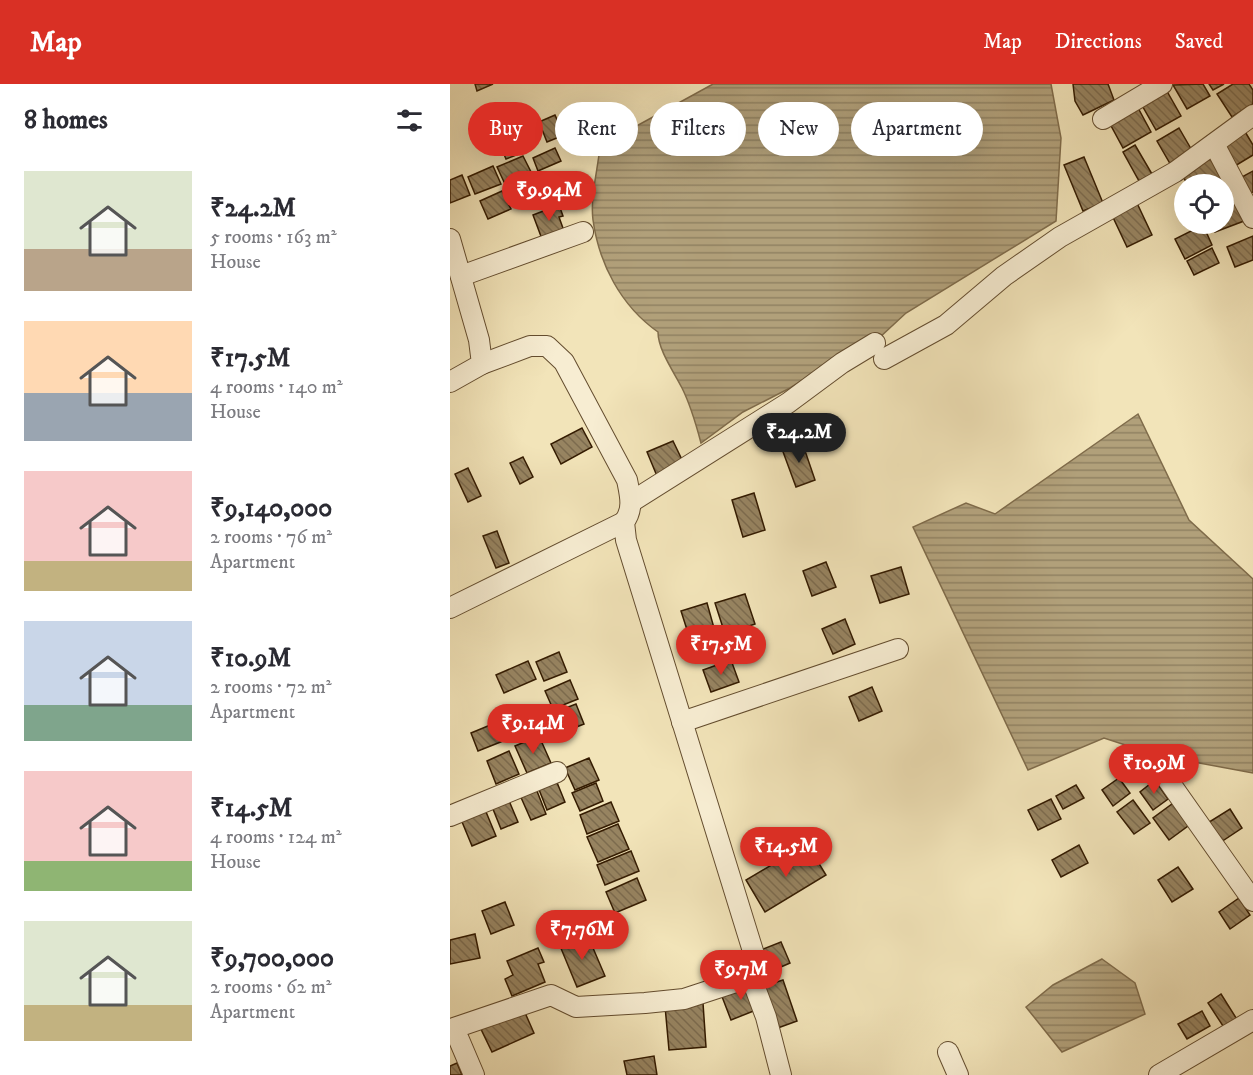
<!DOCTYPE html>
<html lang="en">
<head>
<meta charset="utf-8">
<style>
	:root { --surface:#fff; --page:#f7f7f7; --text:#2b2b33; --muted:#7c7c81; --accent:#d93025 }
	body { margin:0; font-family:"IM FELL DW Pica",serif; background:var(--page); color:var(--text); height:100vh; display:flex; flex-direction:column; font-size:22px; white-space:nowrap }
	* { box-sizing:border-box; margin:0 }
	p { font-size:20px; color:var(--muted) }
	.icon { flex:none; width:33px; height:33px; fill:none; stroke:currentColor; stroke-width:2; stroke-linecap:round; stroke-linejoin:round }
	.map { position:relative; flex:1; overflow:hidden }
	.panel { display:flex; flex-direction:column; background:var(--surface); width:450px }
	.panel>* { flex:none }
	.hud { position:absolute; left:18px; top:18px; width:570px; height:54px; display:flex; gap:12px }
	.fabs { position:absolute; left:724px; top:90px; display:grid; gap:12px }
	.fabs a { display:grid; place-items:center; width:60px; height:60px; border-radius:50%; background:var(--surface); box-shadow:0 6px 24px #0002; font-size:30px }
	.price { position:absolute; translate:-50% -51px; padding:0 14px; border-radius:21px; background:var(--accent); color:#fff; font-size:20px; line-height:39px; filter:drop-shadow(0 2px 3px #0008) }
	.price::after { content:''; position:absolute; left:50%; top:36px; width:18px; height:14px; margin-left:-9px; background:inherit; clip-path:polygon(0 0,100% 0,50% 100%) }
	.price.on { background:#222; color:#fff }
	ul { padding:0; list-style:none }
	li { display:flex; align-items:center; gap:18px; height:150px; padding:0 24px }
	li span { display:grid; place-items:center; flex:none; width:168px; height:120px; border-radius:0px; color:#555 }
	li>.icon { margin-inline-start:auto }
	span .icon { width:72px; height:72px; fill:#fffc; stroke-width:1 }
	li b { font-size:26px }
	h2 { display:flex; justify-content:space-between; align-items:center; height:72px; padding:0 24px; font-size:26px }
	.chip { padding:0 21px; border-radius:27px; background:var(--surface); box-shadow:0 6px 24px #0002; font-size:21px; line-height:54px }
	.chip.on { background:var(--accent); color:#fff }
	header { display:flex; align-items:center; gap:36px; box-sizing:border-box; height:84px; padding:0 30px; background:var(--accent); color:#fff }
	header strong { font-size:28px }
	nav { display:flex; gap:33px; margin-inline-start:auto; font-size:21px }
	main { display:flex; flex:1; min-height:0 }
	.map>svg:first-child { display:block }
</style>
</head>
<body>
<header>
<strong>Map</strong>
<nav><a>Map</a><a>Directions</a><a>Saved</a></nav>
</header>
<main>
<section class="panel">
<h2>8 homes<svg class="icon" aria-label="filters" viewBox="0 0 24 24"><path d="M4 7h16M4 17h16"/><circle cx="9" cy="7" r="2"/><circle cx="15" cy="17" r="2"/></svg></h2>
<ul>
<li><span style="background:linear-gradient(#dfe7d0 65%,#b9a48a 0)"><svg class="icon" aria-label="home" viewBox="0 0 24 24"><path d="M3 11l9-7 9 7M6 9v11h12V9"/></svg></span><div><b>₹24.2M</b><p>5 rooms · 163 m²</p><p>House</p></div></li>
<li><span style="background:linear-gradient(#ffd9b3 60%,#9aa5b1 0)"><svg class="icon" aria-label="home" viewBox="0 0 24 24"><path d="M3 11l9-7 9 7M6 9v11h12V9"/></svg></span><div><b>₹17.5M</b><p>4 rooms · 140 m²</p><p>House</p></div></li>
<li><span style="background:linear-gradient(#f6c9c9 75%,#c2b280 0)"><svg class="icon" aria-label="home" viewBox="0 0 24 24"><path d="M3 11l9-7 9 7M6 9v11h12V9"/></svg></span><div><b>₹9,140,000</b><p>2 rooms · 76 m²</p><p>Apartment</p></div></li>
<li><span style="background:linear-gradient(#c9d6e8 70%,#7fa58c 0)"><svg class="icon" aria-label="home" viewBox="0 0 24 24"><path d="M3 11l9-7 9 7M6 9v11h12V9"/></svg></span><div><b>₹10.9M</b><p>2 rooms · 72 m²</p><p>Apartment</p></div></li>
<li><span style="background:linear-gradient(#f6c9c9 75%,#8fb573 0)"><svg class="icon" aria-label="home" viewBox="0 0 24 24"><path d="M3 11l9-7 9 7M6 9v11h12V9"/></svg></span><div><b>₹14.5M</b><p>4 rooms · 124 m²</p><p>House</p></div></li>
<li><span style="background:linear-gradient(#dfe7d0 70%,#c2b280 0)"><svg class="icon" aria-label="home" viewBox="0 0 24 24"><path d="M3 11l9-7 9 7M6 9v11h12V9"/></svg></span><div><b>₹9,700,000</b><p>2 rooms · 62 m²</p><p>Apartment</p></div></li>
</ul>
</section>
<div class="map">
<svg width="803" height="991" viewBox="0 0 803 991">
	<defs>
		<pattern id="water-rules" width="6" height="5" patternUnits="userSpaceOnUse" patternTransform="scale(1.5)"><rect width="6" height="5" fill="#b1a07a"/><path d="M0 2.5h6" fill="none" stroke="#918262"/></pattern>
		<pattern id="building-back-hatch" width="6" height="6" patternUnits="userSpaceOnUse" patternTransform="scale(1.5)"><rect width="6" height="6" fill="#978461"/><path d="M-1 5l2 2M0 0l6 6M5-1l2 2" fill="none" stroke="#7c6b4e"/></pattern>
	</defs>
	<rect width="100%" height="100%" fill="#f2e4b9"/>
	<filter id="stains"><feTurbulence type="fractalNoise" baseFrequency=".00333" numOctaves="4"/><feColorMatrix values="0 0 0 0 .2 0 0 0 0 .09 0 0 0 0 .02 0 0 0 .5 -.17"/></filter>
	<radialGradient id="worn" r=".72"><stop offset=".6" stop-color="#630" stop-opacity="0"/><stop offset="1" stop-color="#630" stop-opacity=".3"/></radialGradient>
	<g fill="url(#water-rules)" stroke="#7f6b4a" stroke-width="1.5">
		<path d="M263,0H601L611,54L606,137L456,229L416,266L393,271L340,304L293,328L251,359C246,340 241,322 232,304C224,288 208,266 208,248C171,222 149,180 143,136C140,113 148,85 150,62Z"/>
		<path d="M688,330L739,436L803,495V689L706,671L654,654L578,686L463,443L516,419L545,430Z"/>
		<path d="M652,875L685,899L695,930L612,968L576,923L603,901Z"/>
	</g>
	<g fill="url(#building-back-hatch)" stroke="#341b01" stroke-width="1.5">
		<path d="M25,0H43L27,7Z"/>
		<path d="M623,0H658L664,16L633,31L625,17Z"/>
		<path d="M753,0L760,12L737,25L723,1Z"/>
		<path d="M759,0H774L763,6Z"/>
		<path d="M783,0H799L803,6V20L782,33L767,10Z"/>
		<path d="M714,2L731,32L706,46L689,16Z"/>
		<path d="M687,22L701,48L673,64L659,38Z"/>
		<path d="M56,26L74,68L56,75L38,33Z"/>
		<path d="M105,31L114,51L97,58L89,38Z"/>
		<path d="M729,44L744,70L722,83L707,57Z"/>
		<path d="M794,46L803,61V71L785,82L771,60Z"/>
		<path d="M685,61L702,90L689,97L673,68Z"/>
		<path d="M105,64L111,77L88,87L83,74Z"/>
		<path d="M73,72L81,88L55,100L47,83Z"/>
		<path d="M634,73L653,119L633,127L614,81Z"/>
		<path d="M762,74L774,95L764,100H737L732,90Z"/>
		<path d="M43,82L51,100L25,110L18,93Z"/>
		<path d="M803,87V108L799,110L790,94Z"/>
		<path d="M12,91L20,111L0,119V96Z"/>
		<path d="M101,94L108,112L79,125L71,106Z"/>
		<path d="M52,107L61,125L38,135L30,117Z"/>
		<path d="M686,117L702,151L677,163L661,129Z"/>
		<path d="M785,117L794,137L765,148L761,140H774V122Z"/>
		<path d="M109,121L113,132L109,133L114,147L92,155L83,131Z"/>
		<path d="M753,141L762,161L735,175L725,155Z"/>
		<path d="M803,152V176L785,183L777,163Z"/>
		<path d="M762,164L769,179L744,191L737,177Z"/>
		<path d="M132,344L142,363L111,380L101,360Z"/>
		<path d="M223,357L234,380L207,392L197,368Z"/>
		<path d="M352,358L365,396L346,403L332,365Z"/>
		<path d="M73,373L83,393L70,400L60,379Z"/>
		<path d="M18,384L31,412L18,418L5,390Z"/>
		<path d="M304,409L315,446L293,453L282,416Z"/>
		<path d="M47,447L59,479L46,484L33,452Z"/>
		<path d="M376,478L386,503L362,512L353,487Z"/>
		<path d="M451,483L459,510L430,519L421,492Z"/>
		<path d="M295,510L305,540L275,550L265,519Z"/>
		<path d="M257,519L264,544L239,552L231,527Z"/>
		<path d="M395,535L405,560L383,570L372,545Z"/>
		<path d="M109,568L117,588L94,597L86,578Z"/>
		<path d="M281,576L289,598L261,608L253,586Z"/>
		<path d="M78,577L86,595L54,609L46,591Z"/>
		<path d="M120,596L128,615L103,625L95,607Z"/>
		<path d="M422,603L432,627L409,637L399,613Z"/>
		<path d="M126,620L134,640L106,651L98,631Z"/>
		<path d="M50,637L58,655L28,667L21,649Z"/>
		<path d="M89,652L101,679L77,689L65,662Z"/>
		<path d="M59,667L69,690L46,700L37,677Z"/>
		<path d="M139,674L149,696L125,706L115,684Z"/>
		<path d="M669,694L680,709L663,722L652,706Z"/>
		<path d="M106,696L115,718L97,726L88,703Z"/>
		<path d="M705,696L718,715L703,726L690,708Z"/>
		<path d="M146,699L153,717L130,727L122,709Z"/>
		<path d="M626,701L634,714L613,725L606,712Z"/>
		<path d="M85,702L96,730L81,736L69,709Z"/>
		<path d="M57,712L68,738L51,745L41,720Z"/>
		<path d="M601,715L611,735L588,746L578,726Z"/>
		<path d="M683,716L700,739L684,750L667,728Z"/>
		<path d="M726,717L742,739L719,756L703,734Z"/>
		<path d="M161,718L169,737L137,750L130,731Z"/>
		<path d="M34,723L46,752L22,762L10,733Z"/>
		<path d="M780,725L792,744L768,760L756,740Z"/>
		<path d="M168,740L179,765L148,778L137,753Z"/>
		<path d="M357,760L376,791L315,828L296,796Z"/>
		<path d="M629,761L638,779L611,793L602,776Z"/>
		<path d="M181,767L189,787L155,801L147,781Z"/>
		<path d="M728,783L743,805L722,818L708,796Z"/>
		<path d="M187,794L196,816L165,829L156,808Z"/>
		<path d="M789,814L800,831L780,845L769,828Z"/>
		<path d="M55,818L64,841L41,850L32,827Z"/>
		<path d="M25,850L30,874L0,880V856Z"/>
		<path d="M137,850L155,892L127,903L110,862Z"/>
		<path d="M331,858L340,879L317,889L308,867Z"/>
		<path d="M88,864L94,878L88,880L95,898L62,912L55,895L63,891L57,877Z"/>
		<path d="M333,896L347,937L325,945L311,903Z"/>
		<path d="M301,899L311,924L281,936L271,910Z"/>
		<path d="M771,910L788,937L775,945L758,919Z"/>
		<path d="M253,919L256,963L219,966L215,922Z"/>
		<path d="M72,922L84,949L42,968L29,941Z"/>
		<path d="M752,927L760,942L737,955L728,940Z"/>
		<path d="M204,972L207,991H177L174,977Z"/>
		<path d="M7,979L12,991H0V982Z"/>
	</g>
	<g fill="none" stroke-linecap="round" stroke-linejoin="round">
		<g stroke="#644d2f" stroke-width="22">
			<g id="street">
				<path d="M653,35L712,0"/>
				<path d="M764,60L803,134"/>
				<path d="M0,155L29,256L32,280L0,298"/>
				<path d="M11,192L133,148"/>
				<path d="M434,275L496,241L554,192L610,153L725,88L803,31"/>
				<path d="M181,418L338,319L392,279L425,259"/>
				<path d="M0,524L174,438"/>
				<path d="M232,638L448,565"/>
				<path d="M708,682L803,817"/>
				<path d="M0,732L107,688"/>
				<path d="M301,893L316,933L331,991"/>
				<path d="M498,968L508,991"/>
				<path d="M24,991L4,944L101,911L126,923L195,919L234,915L301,893L307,880L176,456L174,438C184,425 180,411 177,396L114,278L97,262H80L32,280"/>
				<path d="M709,991L803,936"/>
			</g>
		</g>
		<use href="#street" stroke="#f7edd2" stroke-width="20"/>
	</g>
	<rect width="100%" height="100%" filter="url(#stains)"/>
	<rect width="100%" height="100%" fill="url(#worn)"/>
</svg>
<div class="fabs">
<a><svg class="icon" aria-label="locate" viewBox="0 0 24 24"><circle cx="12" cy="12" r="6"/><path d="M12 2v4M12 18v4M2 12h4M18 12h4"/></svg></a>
</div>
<b class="price" style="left:99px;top:138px">₹9.94M</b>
<b class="price on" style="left:349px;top:380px">₹24.2M</b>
<b class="price" style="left:271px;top:592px">₹17.5M</b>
<b class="price" style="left:83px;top:671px">₹9.14M</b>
<b class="price" style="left:704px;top:711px">₹10.9M</b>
<b class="price" style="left:336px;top:794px">₹14.5M</b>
<b class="price" style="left:132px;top:877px">₹7.76M</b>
<b class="price" style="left:291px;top:917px">₹9.7M</b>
<div class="hud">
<a class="chip on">Buy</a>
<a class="chip">Rent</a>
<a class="chip">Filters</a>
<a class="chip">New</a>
<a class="chip">Apartment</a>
</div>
</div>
</main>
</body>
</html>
